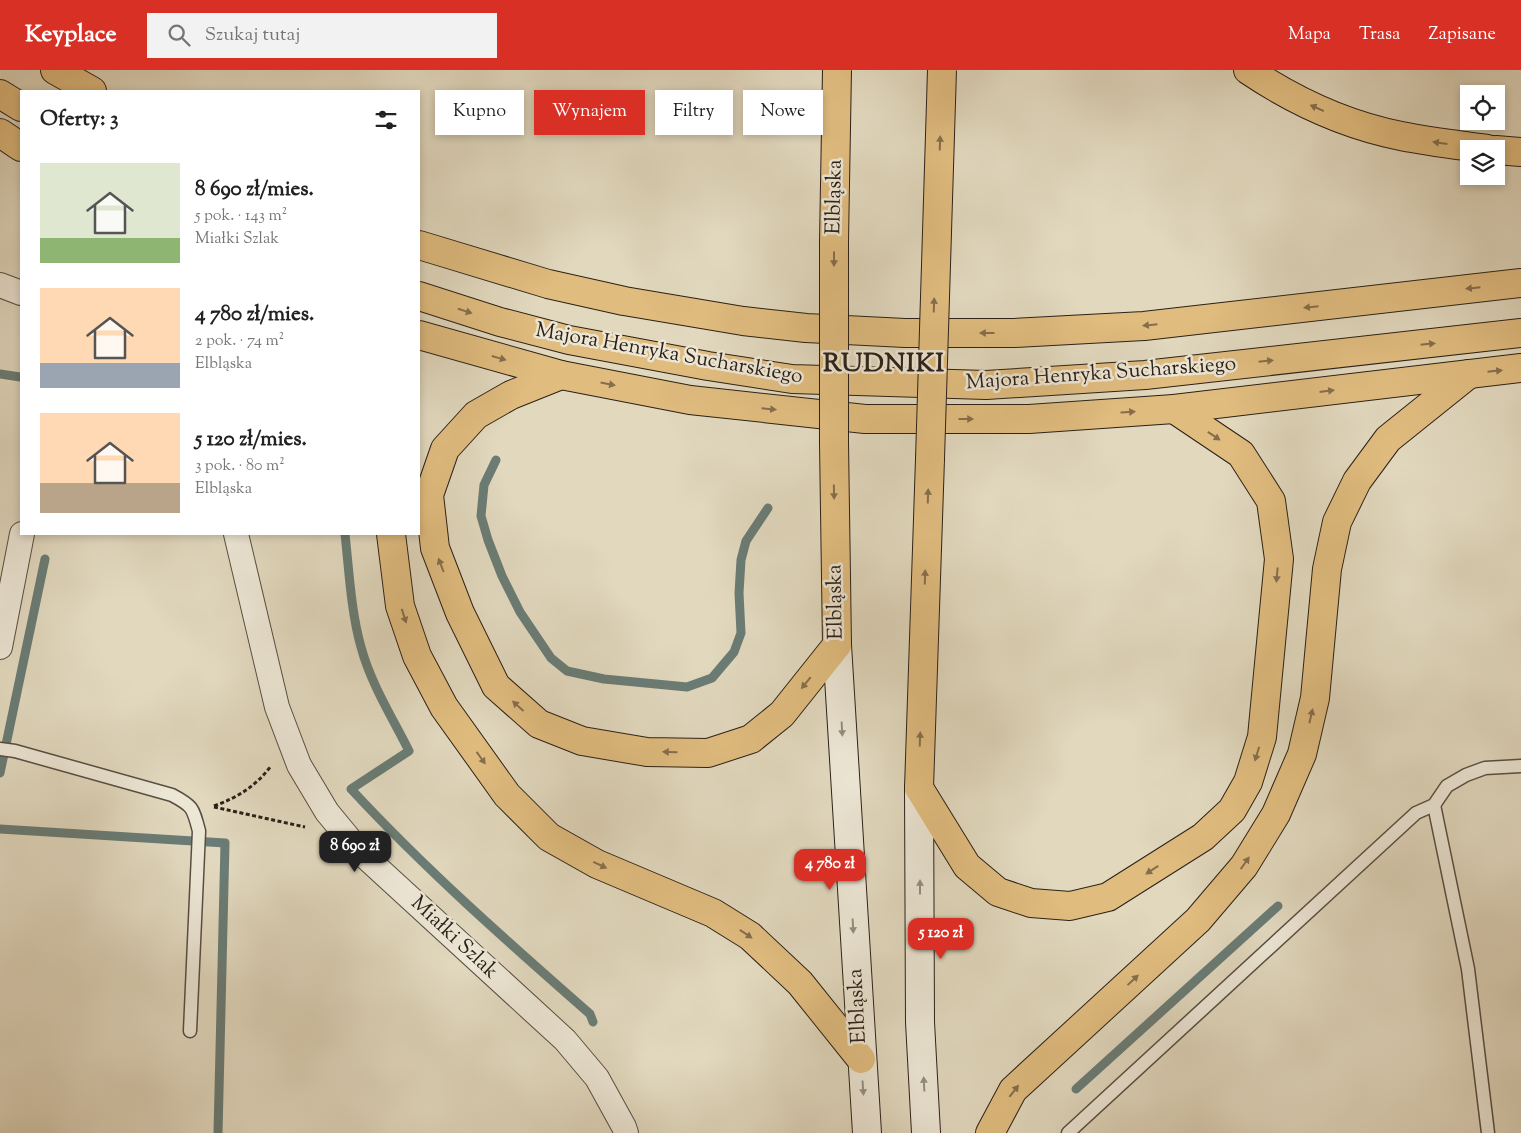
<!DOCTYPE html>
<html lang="pl">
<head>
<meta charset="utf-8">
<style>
	:root { --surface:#fff; --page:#f2f2f2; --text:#222; --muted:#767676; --accent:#d93025 }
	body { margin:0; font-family:"Sorts Mill Goudy",serif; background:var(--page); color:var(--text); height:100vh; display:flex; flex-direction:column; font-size:19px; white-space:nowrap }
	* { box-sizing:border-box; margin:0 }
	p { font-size:16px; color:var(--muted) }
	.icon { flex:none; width:28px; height:28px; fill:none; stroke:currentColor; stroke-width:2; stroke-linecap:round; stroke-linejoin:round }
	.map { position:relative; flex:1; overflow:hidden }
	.sheet { position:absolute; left:20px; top:20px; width:400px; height:445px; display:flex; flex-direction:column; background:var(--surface); border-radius:0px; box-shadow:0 2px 8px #0003 }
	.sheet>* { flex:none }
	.top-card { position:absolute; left:435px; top:20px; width:475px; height:45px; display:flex; gap:10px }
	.fabs { position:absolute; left:1460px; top:15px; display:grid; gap:10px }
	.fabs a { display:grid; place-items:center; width:45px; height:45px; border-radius:0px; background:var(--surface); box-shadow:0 2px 8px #0003; font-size:25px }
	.price { position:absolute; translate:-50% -42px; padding:0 11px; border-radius:10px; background:var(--accent); color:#fff; font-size:16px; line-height:32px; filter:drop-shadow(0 1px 2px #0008) }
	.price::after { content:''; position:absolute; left:50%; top:30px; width:15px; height:11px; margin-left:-8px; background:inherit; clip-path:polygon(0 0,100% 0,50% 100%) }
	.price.current { background:#222; color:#fff }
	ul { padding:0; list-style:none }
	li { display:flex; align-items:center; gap:15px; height:125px; padding:0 20px }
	li span { display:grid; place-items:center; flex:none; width:140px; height:100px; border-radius:0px; color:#555 }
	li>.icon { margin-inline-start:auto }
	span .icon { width:60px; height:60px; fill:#fffc; stroke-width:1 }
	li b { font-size:21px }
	h2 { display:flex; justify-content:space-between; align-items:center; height:60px; padding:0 20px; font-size:21px }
	.tag { padding:0 18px; border-radius:0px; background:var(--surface); box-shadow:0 2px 8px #0003; font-size:18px; line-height:45px }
	.tag.current { background:var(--accent); color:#fff }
	header { display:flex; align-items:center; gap:30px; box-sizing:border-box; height:70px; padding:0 25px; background:var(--accent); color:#fff }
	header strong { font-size:24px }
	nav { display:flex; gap:28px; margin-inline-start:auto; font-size:18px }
	.search { width:350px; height:45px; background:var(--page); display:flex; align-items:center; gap:12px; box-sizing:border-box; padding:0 18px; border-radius:0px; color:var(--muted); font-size:19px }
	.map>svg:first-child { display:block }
</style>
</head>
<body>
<header>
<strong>Keyplace</strong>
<div class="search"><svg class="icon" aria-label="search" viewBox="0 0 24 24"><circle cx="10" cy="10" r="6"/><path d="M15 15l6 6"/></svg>Szukaj tutaj</div>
<nav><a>Mapa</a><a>Trasa</a><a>Zapisane</a></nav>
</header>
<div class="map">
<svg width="1521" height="1063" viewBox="0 0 1521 1063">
	<rect width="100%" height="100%" fill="#e1d8be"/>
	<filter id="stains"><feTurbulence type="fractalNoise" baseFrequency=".004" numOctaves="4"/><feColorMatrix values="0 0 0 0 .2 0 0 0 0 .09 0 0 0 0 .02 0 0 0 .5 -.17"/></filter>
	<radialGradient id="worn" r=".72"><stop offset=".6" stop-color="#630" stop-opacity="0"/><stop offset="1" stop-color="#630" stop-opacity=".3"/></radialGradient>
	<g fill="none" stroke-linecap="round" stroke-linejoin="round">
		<g stroke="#6a7c75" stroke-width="9">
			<path d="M0,304L20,307"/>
			<path d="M496,390L484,415L481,446L488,470L502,506L520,542L551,588L567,601L604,609L687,617L712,608L734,582L741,563L739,523L741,490L746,471L768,438"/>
			<path d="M345,464C349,500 351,542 361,577C371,614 392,647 409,681L351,719C426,800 508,872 590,944L593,952"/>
			<path d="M0,703L45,489"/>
			<path d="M0,759L225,773L218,1063"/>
			<path d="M1076,1019L1278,836"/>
		</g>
		<g stroke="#584e42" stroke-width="15">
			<g id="service">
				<path d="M0,679L15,681L172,725C193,736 193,738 199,761L190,961"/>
				<path d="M1434,735L1468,899L1488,1063"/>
				<path d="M1068,1063L1416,743L1434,735L1447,716L1466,705L1485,698L1521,696"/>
			</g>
		</g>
		<g stroke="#584e42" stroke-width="26">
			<g id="minor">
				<path d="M0,215L21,223"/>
				<path d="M236,464L277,637L299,695L327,742L360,782L565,970L597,1008L624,1057L626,1063"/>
				<path d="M0,577L22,464"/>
			</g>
		</g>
		<g stroke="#2b2018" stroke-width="30">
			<g id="secondary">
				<path d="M837,575L867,1063"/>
				<path d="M919,718L920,952L926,1063"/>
			</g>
		</g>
		<g stroke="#2b2018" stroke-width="30">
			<g id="primary">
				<path d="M834,373L837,575"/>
				<path d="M919,718L930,389"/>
			</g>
		</g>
		<g stroke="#2b2018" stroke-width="30">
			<g id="trunk">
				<path d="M55,0L92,21"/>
				<path d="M1248,0C1294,31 1346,55 1401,66C1430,72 1459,75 1488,79"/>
				<path d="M0,24L21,37"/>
				<path d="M0,63L21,77"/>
				<path d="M1496,80L1521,82"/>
				<path d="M419,175L548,214L624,231L743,251L806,258L905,263H1014L1144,256L1521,213"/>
				<path d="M419,226L500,252L569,270L708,296L792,309L986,315L1145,305L1521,263"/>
				<path d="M419,265L561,305L690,330L865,349H1029L1174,339L1521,298"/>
				<path d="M561,305L511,325L476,345L445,379L429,425L435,478L460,543L496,616L539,654L582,671L647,682L708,683L751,669L782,644L837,575"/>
				<path d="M391,464L400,536L417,586L444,637L507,725L549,767L597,794L713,843L750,866L800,913L861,989"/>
				<path d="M919,718L967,796L998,822L1031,833L1070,836L1108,827L1203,767L1232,740L1248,712L1262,667L1279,489L1271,431L1241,384L1174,339"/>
				<path d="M990,1063L1013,1020L1198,850L1244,796L1276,744L1302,684L1315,628L1327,499L1337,452L1357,411L1388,369L1469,304"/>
			</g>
		</g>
		<g stroke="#2b2018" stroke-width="3" stroke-dasharray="4 2.5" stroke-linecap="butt">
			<path d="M214,736C238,727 255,717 271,696"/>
			<path d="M214,737L305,757"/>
		</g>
		<use href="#service" stroke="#ece6d5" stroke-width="12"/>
		<use href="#minor" stroke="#ece6d5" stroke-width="24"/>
		<use href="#secondary" stroke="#ece6d5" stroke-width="28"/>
		<use href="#primary" stroke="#e0bc7f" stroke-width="28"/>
		<use href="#trunk" stroke="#e0bc7f" stroke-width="28"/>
		<g stroke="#2b2018" stroke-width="30" stroke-linecap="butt">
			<g id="primary-bridge">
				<path d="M834,373V171L837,0"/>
				<path d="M930,389L942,0"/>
			</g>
		</g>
		<use href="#primary-bridge" stroke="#e0bc7f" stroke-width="28"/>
	</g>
	<defs><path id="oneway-solid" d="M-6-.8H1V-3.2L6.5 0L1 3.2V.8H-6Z" transform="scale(1.25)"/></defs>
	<g fill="#866e4c">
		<use href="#oneway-solid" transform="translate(1317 38) rotate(-156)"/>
		<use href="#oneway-solid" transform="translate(940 73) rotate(-88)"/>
		<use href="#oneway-solid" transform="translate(1440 73) rotate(-172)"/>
		<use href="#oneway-solid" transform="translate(834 189) rotate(90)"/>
		<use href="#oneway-solid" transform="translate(1473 218) rotate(174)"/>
		<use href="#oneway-solid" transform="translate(934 235) rotate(-88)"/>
		<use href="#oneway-solid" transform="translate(1311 237) rotate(174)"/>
		<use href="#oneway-solid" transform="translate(465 241) rotate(18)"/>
		<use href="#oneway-solid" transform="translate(1150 255) rotate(174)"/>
		<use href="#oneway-solid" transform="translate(987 263) rotate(-180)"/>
		<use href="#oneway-solid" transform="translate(1428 274) rotate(-6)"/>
		<use href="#oneway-solid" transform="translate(499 288) rotate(16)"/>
		<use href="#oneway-solid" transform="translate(1266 291) rotate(-6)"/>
		<use href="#oneway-solid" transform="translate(1495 301) rotate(-6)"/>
		<use href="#oneway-solid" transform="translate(608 314) rotate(11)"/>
		<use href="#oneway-solid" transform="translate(1327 321) rotate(-7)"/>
		<use href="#oneway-solid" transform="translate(769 339) rotate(6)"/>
		<use href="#oneway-solid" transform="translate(1128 342) rotate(-4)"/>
		<use href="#oneway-solid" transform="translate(966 349)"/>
		<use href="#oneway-solid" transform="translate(1214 366) rotate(34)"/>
		<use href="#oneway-solid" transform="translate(834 422) rotate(89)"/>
		<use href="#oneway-solid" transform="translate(928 426) rotate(-88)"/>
		<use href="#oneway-solid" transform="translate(441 495) rotate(-111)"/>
		<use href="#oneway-solid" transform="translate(1277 505) rotate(95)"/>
		<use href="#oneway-solid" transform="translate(925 507) rotate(-88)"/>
		<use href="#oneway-solid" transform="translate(404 546) rotate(72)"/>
		<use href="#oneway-solid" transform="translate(806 613) rotate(129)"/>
		<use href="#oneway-solid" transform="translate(518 636) rotate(-138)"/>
		<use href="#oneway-solid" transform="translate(1311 646) rotate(-77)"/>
		<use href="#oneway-solid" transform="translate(920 669) rotate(-88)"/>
		<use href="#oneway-solid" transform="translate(670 682) rotate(-179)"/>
		<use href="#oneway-solid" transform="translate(1257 684) rotate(107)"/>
		<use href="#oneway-solid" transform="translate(481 688) rotate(54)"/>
		<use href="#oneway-solid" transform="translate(1245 793) rotate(-55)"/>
		<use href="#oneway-solid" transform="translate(600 795) rotate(25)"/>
		<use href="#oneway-solid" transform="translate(1152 800) rotate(147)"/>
		<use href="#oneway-solid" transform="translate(746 864) rotate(34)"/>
		<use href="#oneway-solid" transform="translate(1133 910) rotate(-43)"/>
		<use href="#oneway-solid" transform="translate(1014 1021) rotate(-52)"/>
	</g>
	<g fill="#958d80">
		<use href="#oneway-solid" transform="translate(842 659) rotate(87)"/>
		<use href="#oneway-solid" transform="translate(920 817) rotate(-90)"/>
		<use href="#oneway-solid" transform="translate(853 856) rotate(87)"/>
		<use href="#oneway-solid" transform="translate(924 1014) rotate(-93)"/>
		<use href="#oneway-solid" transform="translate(863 1018) rotate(86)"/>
	</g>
	<g text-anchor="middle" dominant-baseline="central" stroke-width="5" stroke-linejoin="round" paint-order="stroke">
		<g font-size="21" fill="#2b2018" stroke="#ece6d5">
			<text transform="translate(835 127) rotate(-89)">Elbląska</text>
			<text transform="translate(669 284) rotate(10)">Majora Henryka Sucharskiego</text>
			<text transform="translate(1101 304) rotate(-4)">Majora Henryka Sucharskiego</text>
			<text transform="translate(836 532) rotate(-91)">Elbląska</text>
			<text transform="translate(454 868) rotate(43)">Miałki Szlak</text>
			<text transform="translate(858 936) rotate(-93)">Elbląska</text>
		</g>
		<g font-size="26" font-weight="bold" letter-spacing="1" fill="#2b2018" stroke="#ece6d5">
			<text x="884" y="294">RUDNIKI</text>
		</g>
	</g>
	<rect width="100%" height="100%" filter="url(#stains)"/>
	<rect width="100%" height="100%" fill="url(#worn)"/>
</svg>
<div class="fabs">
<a><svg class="icon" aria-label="locate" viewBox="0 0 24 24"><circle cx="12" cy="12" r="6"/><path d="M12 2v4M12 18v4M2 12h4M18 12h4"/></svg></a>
<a><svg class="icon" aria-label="layers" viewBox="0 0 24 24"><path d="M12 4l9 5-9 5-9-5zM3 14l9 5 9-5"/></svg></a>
</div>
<b class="price current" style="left:355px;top:803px">8 690 zł</b>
<b class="price" style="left:830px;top:821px">4 780 zł</b>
<b class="price" style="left:941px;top:890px">5 120 zł</b>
<div class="top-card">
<a class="tag">Kupno</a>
<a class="tag current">Wynajem</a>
<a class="tag">Filtry</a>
<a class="tag">Nowe</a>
</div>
<section class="sheet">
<h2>Oferty: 3<svg class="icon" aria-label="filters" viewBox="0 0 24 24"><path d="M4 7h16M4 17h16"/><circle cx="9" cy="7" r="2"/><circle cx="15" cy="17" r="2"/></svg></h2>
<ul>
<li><span style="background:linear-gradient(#dfe7d0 75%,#8fb573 0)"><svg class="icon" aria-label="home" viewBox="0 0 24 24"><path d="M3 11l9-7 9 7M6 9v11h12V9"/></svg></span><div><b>8 690 zł/mies.</b><p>5 pok. · 143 m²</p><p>Miałki Szlak</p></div></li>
<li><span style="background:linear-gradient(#ffd9b3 75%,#9aa5b1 0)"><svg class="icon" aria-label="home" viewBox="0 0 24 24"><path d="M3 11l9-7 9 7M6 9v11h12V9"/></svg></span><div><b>4 780 zł/mies.</b><p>2 pok. · 74 m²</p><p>Elbląska</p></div></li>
<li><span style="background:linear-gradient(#ffd9b3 70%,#b9a48a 0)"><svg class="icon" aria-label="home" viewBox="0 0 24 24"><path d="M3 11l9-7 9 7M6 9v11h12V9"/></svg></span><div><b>5 120 zł/mies.</b><p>3 pok. · 80 m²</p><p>Elbląska</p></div></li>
</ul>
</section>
</div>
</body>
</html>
